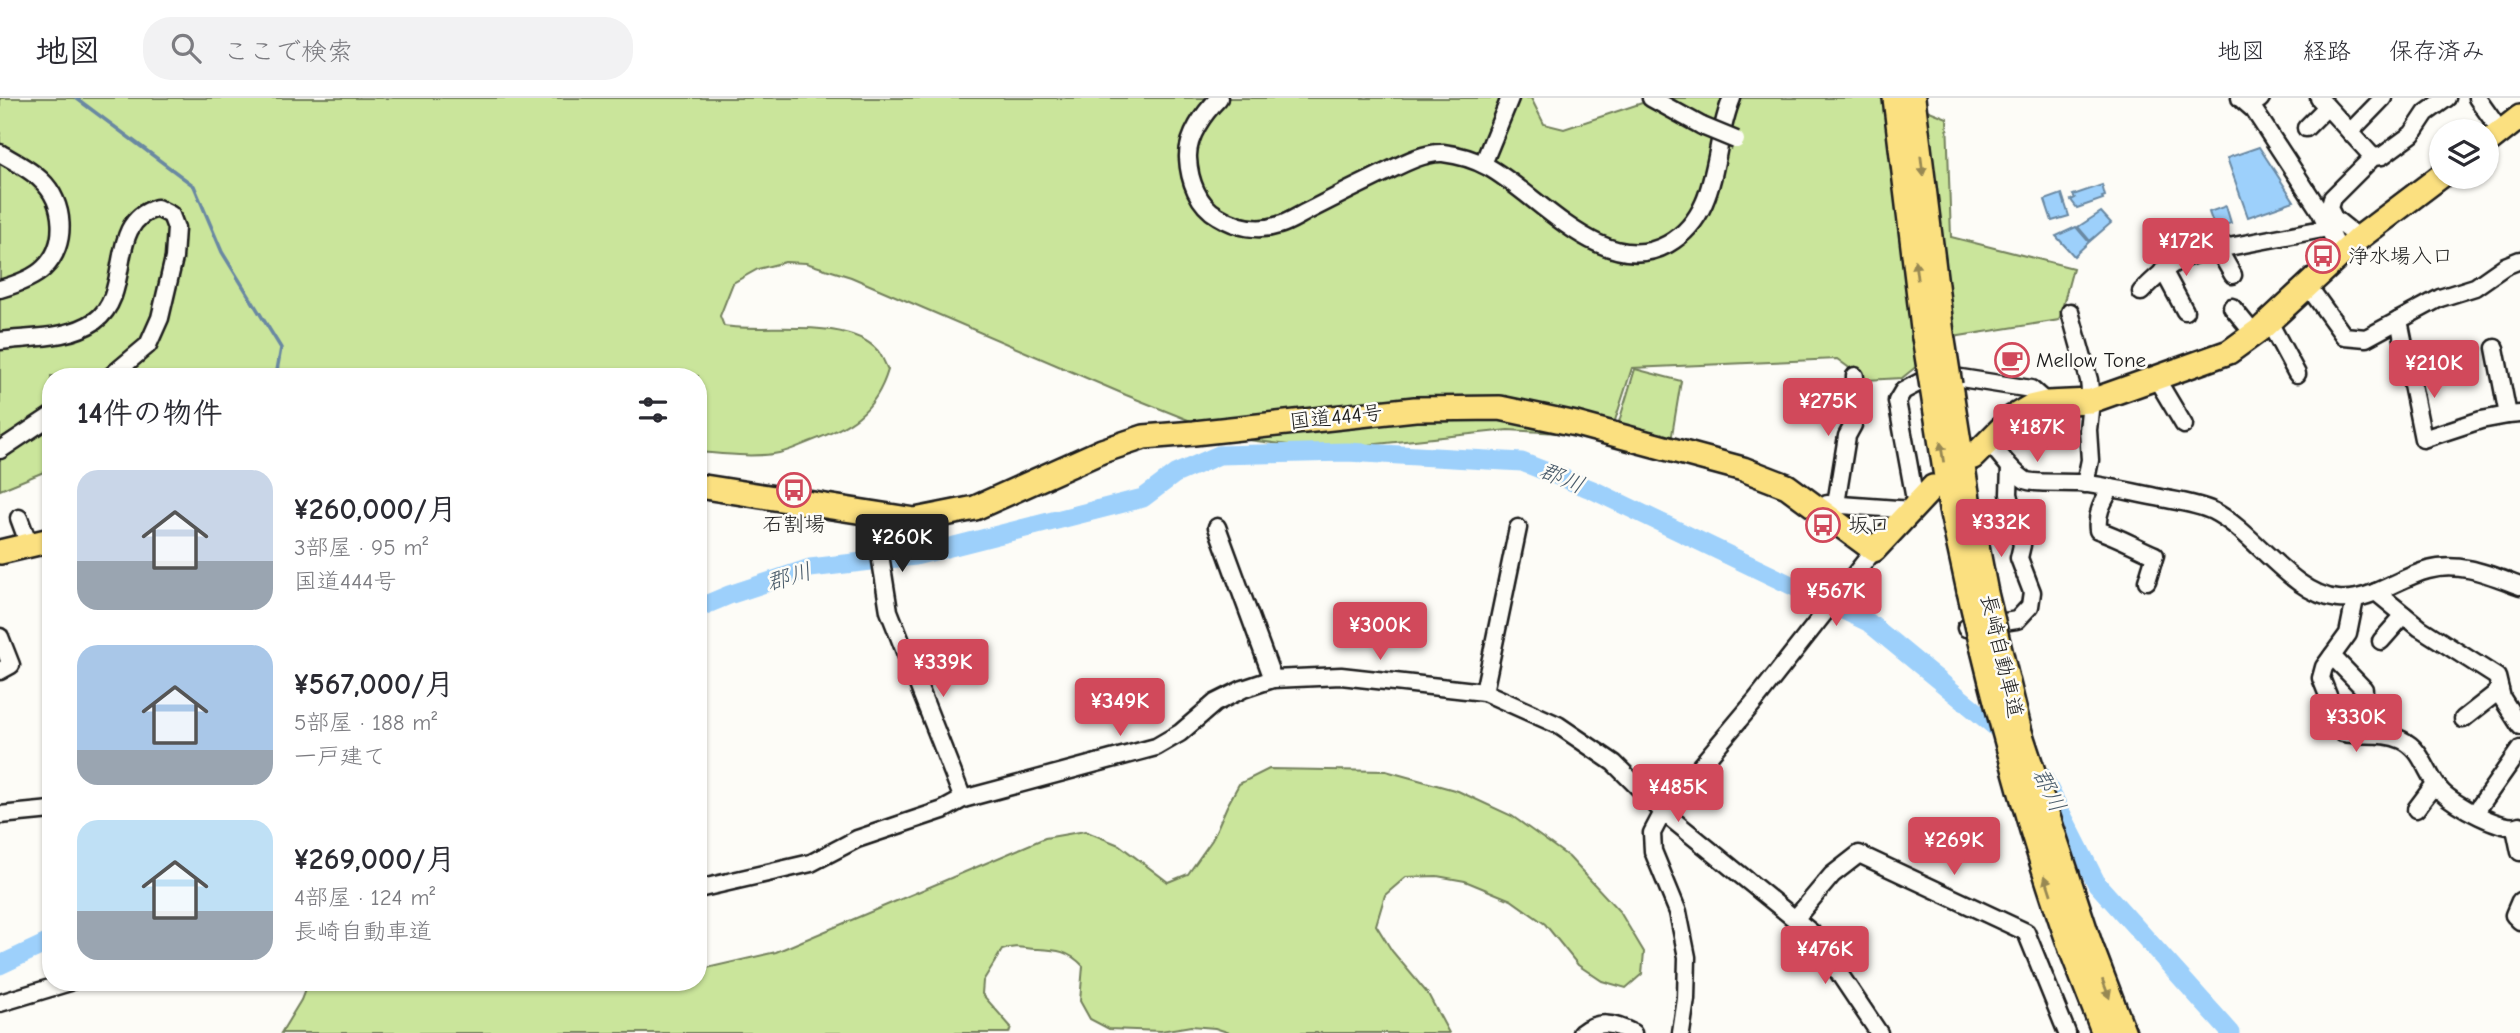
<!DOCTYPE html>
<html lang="ja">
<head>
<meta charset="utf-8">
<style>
	:root { --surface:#fff; --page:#f2f2f3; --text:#2b2b33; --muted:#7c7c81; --line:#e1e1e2; --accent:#d1495b }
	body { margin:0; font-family:"Comic Neue","Klee One",sans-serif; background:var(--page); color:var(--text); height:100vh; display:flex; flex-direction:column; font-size:26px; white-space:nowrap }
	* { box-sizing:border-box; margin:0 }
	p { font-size:23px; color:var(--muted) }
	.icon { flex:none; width:38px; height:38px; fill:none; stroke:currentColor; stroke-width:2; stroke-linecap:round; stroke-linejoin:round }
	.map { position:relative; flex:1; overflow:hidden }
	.panel { position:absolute; left:42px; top:270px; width:665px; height:623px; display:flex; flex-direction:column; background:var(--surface); border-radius:28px; box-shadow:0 2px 5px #0004 }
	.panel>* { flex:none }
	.tools { position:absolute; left:2429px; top:21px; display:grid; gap:14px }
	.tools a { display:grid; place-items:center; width:70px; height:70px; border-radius:50%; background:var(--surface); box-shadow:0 2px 5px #0004; font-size:35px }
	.price { position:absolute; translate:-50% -60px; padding:0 16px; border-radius:7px; background:var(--accent); color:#fff; font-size:23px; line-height:46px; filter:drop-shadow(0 2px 4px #0008) }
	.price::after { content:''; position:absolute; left:50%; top:42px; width:21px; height:16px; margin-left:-10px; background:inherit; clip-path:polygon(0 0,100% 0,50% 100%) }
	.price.selected { background:#222; color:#fff }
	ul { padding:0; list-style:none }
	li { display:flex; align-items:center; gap:21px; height:175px; padding:0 35px }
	li span { display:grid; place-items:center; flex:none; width:196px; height:140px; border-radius:21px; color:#555 }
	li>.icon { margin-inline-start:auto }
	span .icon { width:84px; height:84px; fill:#fffc; stroke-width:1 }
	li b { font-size:30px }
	h2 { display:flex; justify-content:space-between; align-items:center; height:84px; padding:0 35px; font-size:30px }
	header { display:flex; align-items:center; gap:42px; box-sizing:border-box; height:98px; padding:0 35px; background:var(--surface); border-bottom:2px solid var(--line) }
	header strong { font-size:33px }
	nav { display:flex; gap:38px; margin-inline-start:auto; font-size:24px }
	.search { width:490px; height:63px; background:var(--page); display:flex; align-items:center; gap:18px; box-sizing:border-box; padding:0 24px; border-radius:28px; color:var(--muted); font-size:26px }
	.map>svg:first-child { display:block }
</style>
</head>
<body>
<header>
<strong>地図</strong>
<div class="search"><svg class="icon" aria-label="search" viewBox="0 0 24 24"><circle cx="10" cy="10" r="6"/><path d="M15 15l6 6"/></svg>ここで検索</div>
<nav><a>地図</a><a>経路</a><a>保存済み</a></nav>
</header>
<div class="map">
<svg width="2520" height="935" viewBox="0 0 2520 935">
	<rect width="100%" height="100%" fill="#fdfcf7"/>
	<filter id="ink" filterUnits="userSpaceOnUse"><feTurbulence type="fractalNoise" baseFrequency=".0143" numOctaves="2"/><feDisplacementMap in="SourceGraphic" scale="14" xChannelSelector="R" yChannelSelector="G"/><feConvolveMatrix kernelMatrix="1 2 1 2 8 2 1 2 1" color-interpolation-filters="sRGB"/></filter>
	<g filter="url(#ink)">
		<g fill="#cae59b" stroke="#73805c" stroke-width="2">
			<path d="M0,0H1531L1544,26L1564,31L1648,3L1673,0H1897L1947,20L1951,139L2073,170L2059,222L1953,239L1902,280L1866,282L1837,261L1632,270L1610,338L1508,332L1358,348L1289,347L1233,340L1126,297L851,179L806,165L785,164L758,171L733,185L720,218L724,228C766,235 848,218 878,253C882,258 885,266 888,272C875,315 849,329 809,344C799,348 789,353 779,355C753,360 724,356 698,354V278H51V371L0,392Z"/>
			<path d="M1635,271L1681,283L1671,343L1618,327Z"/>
			<path d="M1269,671L1386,673L1458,693L1512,718L1569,759L1620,814L1644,854L1642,876L1626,890L1602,883L1578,867L1545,826L1511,802L1465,783L1437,778L1406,779L1385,797L1376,827L1392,853L1428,896L1449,935H1230L1215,930L1191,928L1161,933L1109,931L1090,921L1080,903L1083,868C1068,852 1056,852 1036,851C1021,850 1017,847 1002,852L983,883L982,896L1011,929L1009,935H281L301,902L308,884H698V872L776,854L1045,740L1085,733L1119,747L1168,784L1188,776L1212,742L1227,708L1239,686Z"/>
		</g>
		<g fill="#9dd0fb" stroke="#6988a2" stroke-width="2">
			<path d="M2259,49L2294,103L2248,119L2227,60Z"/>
			<path d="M2102,87L2105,98L2102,99L2103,101L2077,110L2071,102L2075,100L2073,97Z"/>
			<path d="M2062,96L2069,118L2052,123L2045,102Z"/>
			<path d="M2226,108L2231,125L2215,131L2209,114Z"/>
			<path d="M2101,114L2111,125L2090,143L2078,129Z"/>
			<path d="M2076,129L2089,144L2074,158L2056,138Z"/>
		</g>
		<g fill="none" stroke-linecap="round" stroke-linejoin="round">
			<path stroke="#6988a2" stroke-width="3.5" d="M76,0L194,88L222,154L281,250L276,278"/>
			<g stroke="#9dd0fb" stroke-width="19">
				<path d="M698,510L729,497L810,470L915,458L1143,400L1175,376L1219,357L1347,354L1522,364L1593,392L1868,524L2010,641"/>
				<path d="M2043,679L2097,786L2231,935"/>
				<path d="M0,867L51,843"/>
			</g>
			<g stroke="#1c1c1c" stroke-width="21">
				<g id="minor">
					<path d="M1219,0C1204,15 1187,38 1188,60C1189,82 1198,107 1218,118C1236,129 1258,134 1279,127C1290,124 1301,116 1312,111C1337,98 1363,85 1388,73C1404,65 1425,54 1443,55C1459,57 1474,61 1488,69C1538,96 1604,182 1668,146C1722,115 1711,49 1732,0"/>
					<path d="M1651,0L1702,28"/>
					<path d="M2240,0L2254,12L2320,113L2341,156"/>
					<path d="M2319,0L2373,59"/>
					<path d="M2477,0L2501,34"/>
					<path d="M2259,2L2261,0"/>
					<path d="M2306,30L2327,9"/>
					<path d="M2350,34L2383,0"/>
					<path d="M0,55C13,63 30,71 41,82C65,104 68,147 44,170C34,180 14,187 0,191"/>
					<path d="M1483,66L1510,0"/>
					<path d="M2359,140L2334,120L2329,110L2332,100L2373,59L2382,58L2412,36L2426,15L2447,0"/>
					<path d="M2218,151L2328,130"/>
					<path d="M2163,172L2185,213"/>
					<path d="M2308,188L2344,238L2366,240L2440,200L2475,189L2505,168L2520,162"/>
					<path d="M2141,194C2167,168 2181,156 2218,151L2233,177"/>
					<path d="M2232,209L2254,236"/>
					<path d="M2070,214L2089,282L2091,303L2088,332L2090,362L2085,386"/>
					<path d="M2399,222L2423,341L2481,322L2508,317"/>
					<path d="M2269,224L2297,276"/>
					<path d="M0,243C30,239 69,241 95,223C134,195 105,124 157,110L171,117L176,130L174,160L160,220L148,247L111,278"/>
					<path d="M2495,250L2508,317L2520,316"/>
					<path d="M2156,280L2184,327"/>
					<path d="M1989,344C2000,357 2011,373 2025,382C2032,386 2067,384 2078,385C2104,387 2130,394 2156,399C2175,403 2196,405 2213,413C2255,434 2291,496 2338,501C2371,504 2397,480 2428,472C2460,463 2490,477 2520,488"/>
					<path d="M0,352L51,318"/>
					<path d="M2111,390C2103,404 2096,415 2098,432C2119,439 2136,449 2155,457L2147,483"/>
					<path d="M1827,406L1912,412"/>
					<path d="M1836,406L1847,338L1853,327L1855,278"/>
					<path d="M1916,407L1897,303L1903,293L1920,284L1961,280L2031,291L2047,305"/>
					<path d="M885,418L878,444L889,513L963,701"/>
					<path d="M19,420L29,447"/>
					<path d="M1217,429L1273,581"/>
					<path d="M2376,494L2420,530L2497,579L2502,600L2520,628"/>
					<path d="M2355,501L2348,536L2324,569L2321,580L2343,635C2363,639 2383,633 2402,642C2424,652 2426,678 2442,694C2454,706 2504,735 2520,727"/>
					<path d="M1966,530L2017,522L2030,508L2032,494L2019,460L2022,447L2009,396L2010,369"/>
					<path d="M0,539L11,567L0,573"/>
					<path d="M2381,543L2404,517"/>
					<path d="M2332,558L2364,591"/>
					<path d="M1484,594L1518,430"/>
					<path d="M2463,621L2500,592"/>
					<path d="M2416,711L2431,691L2441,693"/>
					<path d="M2475,715L2520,651"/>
					<path d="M0,717L51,712"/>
					<path d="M2515,730L2520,754"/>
					<path d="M698,791L811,765L857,741L943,712L963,701L1156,649L1180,635L1215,605L1243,591L1273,581L1341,578L1484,594L1558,627L1614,665L1663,714L1812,835L1879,935"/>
					<path d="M2520,803L2514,817L2520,823"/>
					<path d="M1795,821L1832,777L1859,756L2026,834L2067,935"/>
					<path d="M0,905L70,884"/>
					<path d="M1581,935C1598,922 1614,925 1633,935"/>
					<path d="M1681,935L1686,901L1687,859L1678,814L1653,753L1652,735L1663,714L1682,690L1755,603L1874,452"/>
				</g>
			</g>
			<g stroke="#1c1c1c" stroke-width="28">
				<g id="highway">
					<path d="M1895,0L1924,239"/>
					<path d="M1913,0L1942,236"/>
					<path d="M2487,45L2520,19"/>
					<path d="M1950,287L1969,407L1986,495"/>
					<path d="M1932,289L1951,411L1969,493"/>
					<path d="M1973,359L2013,319L2030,309L2047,305L2091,303L2229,254L2262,230L2359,140L2441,78"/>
					<path d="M698,388L915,422L975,410L1102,353L1144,339L1194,335L1415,311L1500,310L1576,326L1743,371L1787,388L1874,452L1933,389"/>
					<path d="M0,454L51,442"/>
					<path d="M2090,846L2124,935"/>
					<path d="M2071,851L2104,935"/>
				</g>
			</g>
			<use href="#minor" stroke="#fdfcf7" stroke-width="16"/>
			<use href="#highway" stroke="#fbe080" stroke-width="23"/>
			<g stroke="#1c1c1c" stroke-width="21" stroke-linecap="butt">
				<path id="minor-bridge" d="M1702,28L1736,42"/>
			</g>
			<g stroke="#1c1c1c" stroke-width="28" stroke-linecap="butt">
				<g id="highway-bridge">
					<path d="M1942,236L1950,287"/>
					<path d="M1924,239L1932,289"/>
					<path d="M1969,493C1997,614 2029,734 2071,851"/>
					<path d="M1986,495L2020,634L2090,846"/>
				</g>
			</g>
			<use href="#minor-bridge" stroke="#fdfcf7" stroke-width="16"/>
			<use href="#highway-bridge" stroke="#fbe080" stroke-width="23"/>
		</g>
		<defs><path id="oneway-solid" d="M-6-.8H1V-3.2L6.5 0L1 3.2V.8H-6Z" transform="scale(1.75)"/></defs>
		<g fill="#978853">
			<use href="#oneway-solid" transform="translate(1922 68) rotate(83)"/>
			<use href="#oneway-solid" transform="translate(1916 172) rotate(-97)"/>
			<use href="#oneway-solid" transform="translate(1942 354) rotate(-99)"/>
			<use href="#oneway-solid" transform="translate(2048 787) rotate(-108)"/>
			<use href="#oneway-solid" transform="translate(2106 891) rotate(69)"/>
		</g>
	</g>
	<defs>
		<g id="bus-ring" transform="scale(1.75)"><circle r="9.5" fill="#fdfcf7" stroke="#d1495b" stroke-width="1.5"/><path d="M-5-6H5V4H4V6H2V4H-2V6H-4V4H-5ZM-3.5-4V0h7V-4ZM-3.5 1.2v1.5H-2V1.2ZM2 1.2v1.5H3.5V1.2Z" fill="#d1495b"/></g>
		<g id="cafe-ring" transform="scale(1.75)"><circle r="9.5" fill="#fdfcf7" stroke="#d1495b" stroke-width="1.5"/><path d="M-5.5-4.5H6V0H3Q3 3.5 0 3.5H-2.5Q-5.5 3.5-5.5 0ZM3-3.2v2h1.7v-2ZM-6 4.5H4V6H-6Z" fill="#d1495b"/></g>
	</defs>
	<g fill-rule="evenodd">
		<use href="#bus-ring" x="2323" y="158"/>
		<use href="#cafe-ring" x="2012" y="262"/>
		<use href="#bus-ring" x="794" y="392"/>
		<use href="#bus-ring" x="1823" y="427"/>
	</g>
	<g text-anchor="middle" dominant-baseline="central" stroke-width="5" stroke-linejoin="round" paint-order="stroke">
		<g font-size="21" fill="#1c1c1c" stroke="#fdfcf7" text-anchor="start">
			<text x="2348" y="158">浄水場入口</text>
			<text x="2036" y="262">Mellow Tone</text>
			<text x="794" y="426" text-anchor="middle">石割場</text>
			<text x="1848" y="427">坂口</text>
		</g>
		<g font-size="21" fill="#1c1c1c" stroke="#fdfcf7">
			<text transform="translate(1336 319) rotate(-6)">国道444号</text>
			<text transform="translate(2002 558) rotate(77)">長崎自動車道</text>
		</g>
		<g font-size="23" font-style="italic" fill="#495b6a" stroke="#fdfcf7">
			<text transform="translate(1562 380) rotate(22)">郡川</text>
			<text transform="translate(789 479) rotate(-17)">郡川</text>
			<text transform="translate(2049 692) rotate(63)">郡川</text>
		</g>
	</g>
</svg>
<div class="tools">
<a><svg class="icon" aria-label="layers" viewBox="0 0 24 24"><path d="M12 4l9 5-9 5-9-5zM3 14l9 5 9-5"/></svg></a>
</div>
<b class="price" style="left:2186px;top:180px">¥172K</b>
<b class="price" style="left:2434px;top:302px">¥210K</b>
<b class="price" style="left:1828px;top:340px">¥275K</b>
<b class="price" style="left:2037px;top:366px">¥187K</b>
<b class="price" style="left:2001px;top:461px">¥332K</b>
<b class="price selected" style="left:902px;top:476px">¥260K</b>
<b class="price" style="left:1836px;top:530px">¥567K</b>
<b class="price" style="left:1380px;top:564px">¥300K</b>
<b class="price" style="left:943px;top:601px">¥339K</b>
<b class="price" style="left:1120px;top:640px">¥349K</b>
<b class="price" style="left:2356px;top:656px">¥330K</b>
<b class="price" style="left:1678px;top:726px">¥485K</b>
<b class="price" style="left:1954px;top:779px">¥269K</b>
<b class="price" style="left:1825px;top:888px">¥476K</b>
<section class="panel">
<h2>14件の物件<svg class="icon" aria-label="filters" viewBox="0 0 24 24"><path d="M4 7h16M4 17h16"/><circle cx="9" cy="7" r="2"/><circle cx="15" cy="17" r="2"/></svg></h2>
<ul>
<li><span style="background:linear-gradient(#c9d6e8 65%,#9aa5b1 0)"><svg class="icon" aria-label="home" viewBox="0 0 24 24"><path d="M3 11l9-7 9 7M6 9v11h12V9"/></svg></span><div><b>¥260,000/月</b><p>3部屋 · 95 m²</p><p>国道444号</p></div></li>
<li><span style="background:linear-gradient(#a9c7e8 75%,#9aa5b1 0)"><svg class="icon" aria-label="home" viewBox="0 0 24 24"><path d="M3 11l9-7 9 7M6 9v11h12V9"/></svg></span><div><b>¥567,000/月</b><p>5部屋 · 188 m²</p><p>一戸建て</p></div></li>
<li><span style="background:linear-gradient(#bfe0f5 65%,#9aa5b1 0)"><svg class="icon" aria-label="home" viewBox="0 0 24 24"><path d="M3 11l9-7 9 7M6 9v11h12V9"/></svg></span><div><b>¥269,000/月</b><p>4部屋 · 124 m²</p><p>長崎自動車道</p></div></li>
</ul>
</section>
</div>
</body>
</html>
